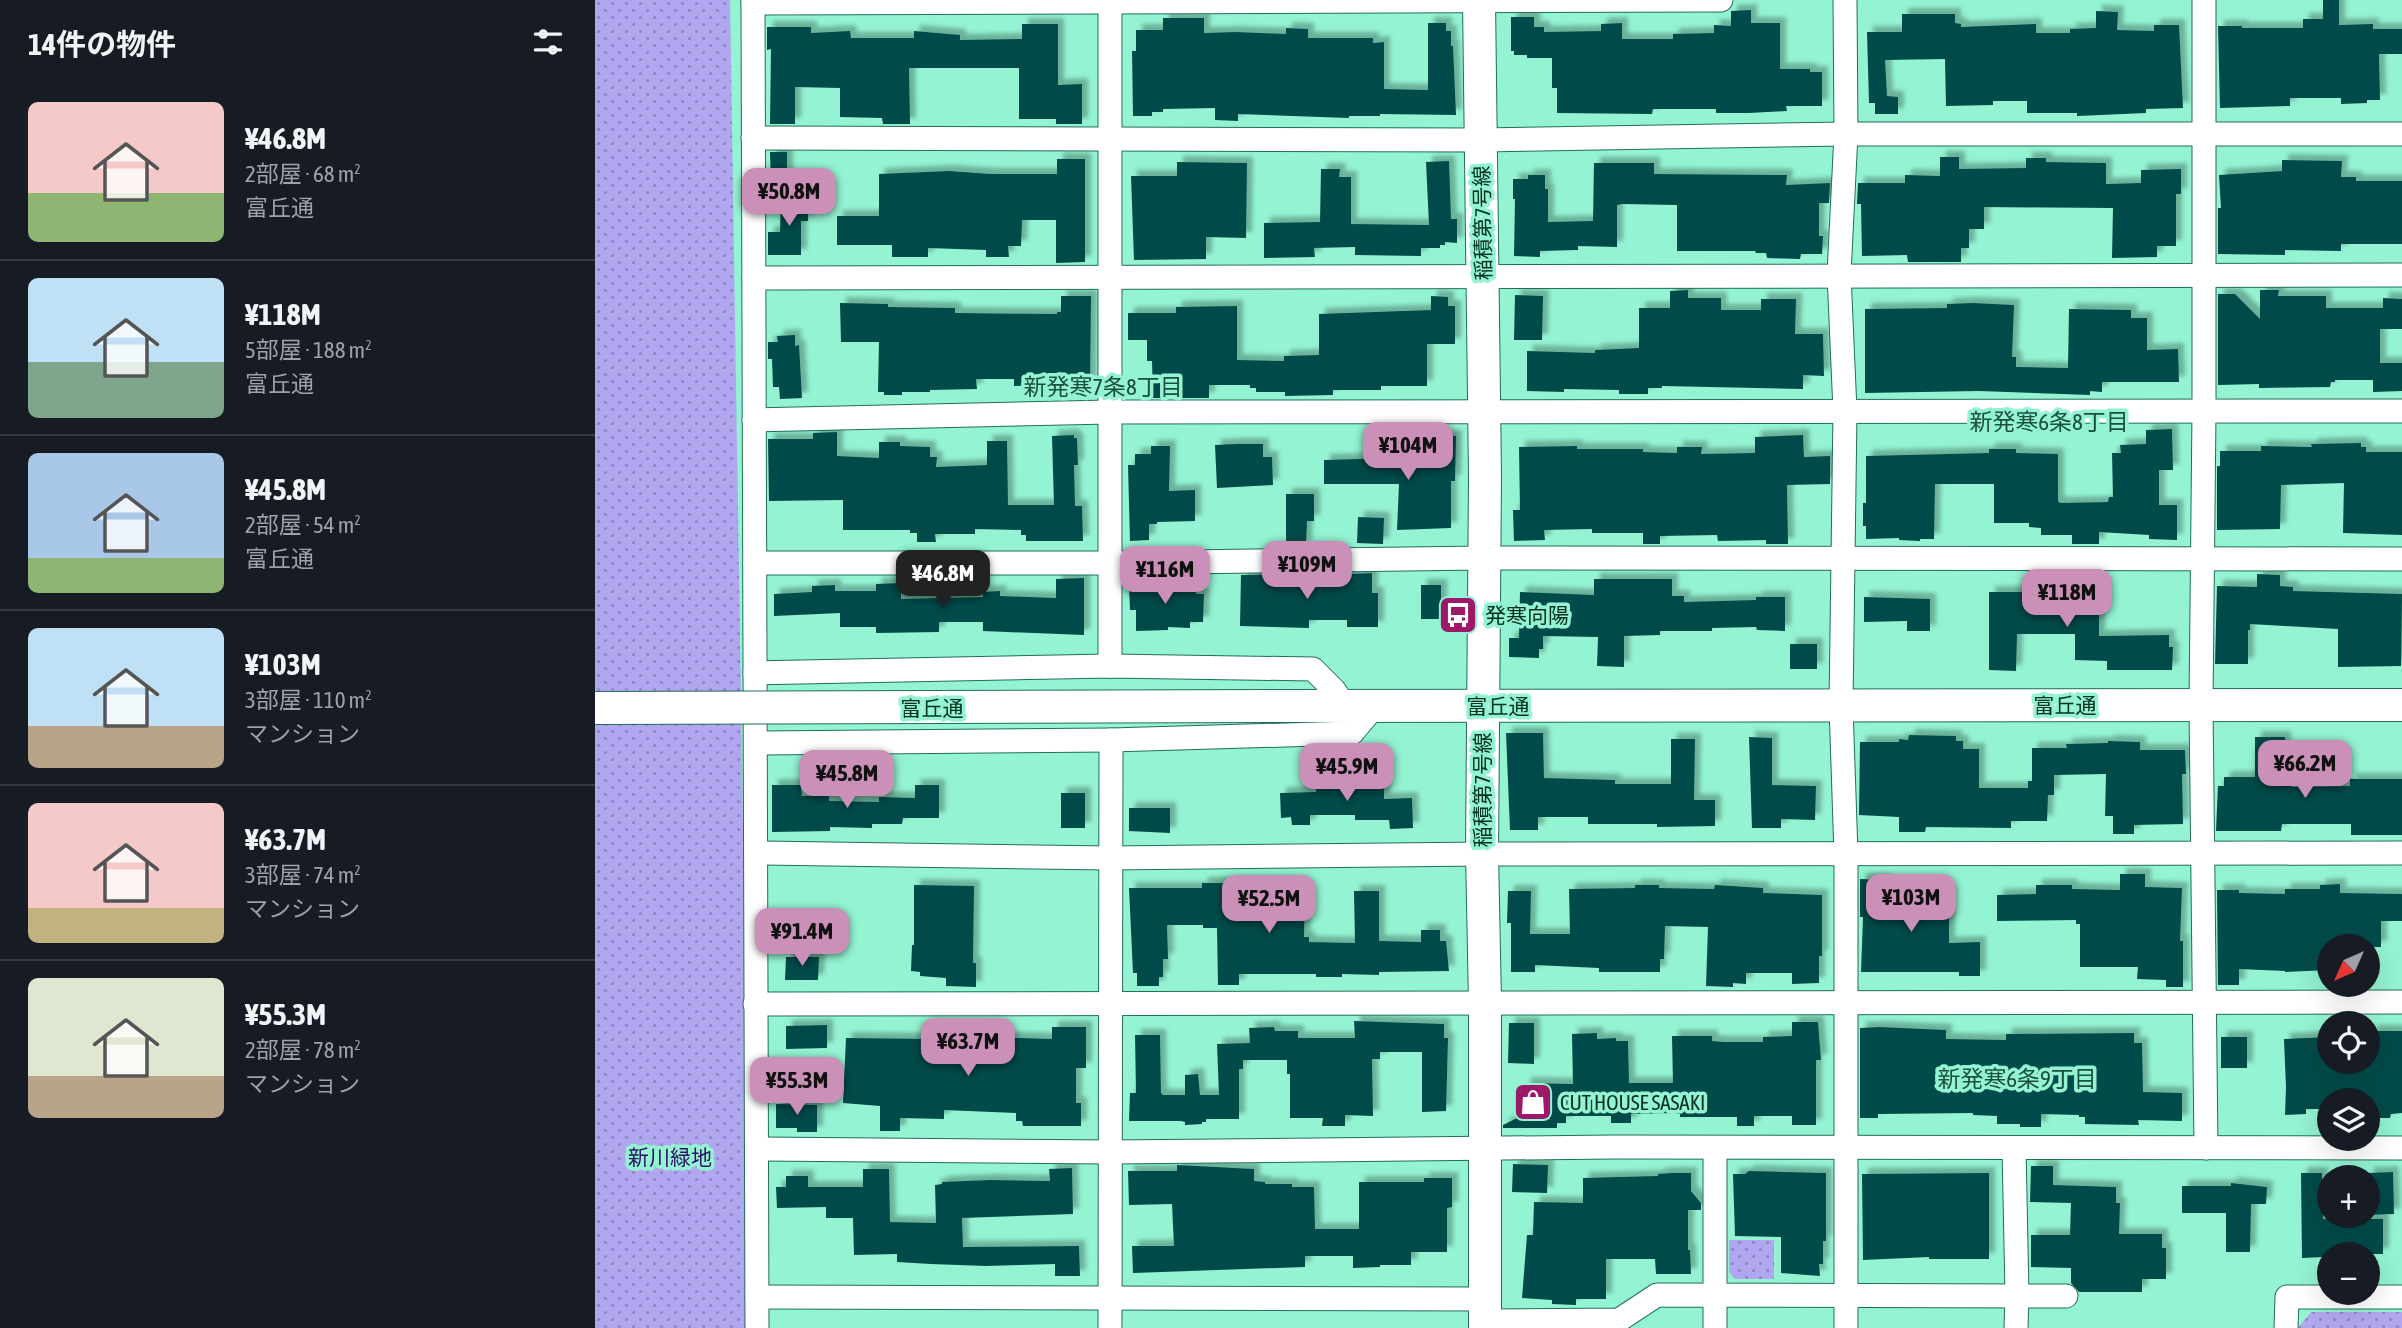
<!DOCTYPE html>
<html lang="ja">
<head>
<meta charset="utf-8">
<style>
	:root { --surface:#171b24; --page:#20242c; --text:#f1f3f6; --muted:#9ea1a6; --line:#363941; --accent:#cb90b7 }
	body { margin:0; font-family:"Asap Condensed","Noto Sans JP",sans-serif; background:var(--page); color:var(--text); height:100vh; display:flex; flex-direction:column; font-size:26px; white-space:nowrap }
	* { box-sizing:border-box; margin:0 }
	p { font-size:23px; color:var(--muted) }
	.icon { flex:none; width:38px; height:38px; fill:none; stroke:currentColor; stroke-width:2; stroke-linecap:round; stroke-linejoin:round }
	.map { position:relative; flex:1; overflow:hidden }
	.drawer { display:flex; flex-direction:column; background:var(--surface); width:595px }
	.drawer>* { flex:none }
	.needle { width:46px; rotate:225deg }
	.controls { position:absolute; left:1722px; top:934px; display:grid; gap:14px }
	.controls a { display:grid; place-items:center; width:63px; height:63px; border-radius:50%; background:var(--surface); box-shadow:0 7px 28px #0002; font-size:35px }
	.price { position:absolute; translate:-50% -60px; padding:0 16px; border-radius:14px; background:var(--accent); color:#111; font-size:23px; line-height:46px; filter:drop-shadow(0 2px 4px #0008) }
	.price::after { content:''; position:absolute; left:50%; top:42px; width:21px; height:16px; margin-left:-10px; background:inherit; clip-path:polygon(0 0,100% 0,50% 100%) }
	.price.selected { background:#222; color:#fff }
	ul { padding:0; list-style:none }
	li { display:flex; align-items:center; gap:21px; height:175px; padding:0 28px }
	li+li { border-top:2px solid var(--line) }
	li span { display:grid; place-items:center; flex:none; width:196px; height:140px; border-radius:10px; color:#555 }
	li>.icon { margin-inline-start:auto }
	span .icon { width:84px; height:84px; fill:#fffc; stroke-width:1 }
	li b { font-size:30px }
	h2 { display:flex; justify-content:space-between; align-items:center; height:84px; padding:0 28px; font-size:30px }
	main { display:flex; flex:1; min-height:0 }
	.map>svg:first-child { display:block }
</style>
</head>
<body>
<main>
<section class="drawer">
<h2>14件の物件<svg class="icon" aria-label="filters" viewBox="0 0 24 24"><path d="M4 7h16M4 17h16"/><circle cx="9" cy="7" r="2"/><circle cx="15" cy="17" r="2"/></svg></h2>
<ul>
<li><span style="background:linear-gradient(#f6c9c9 65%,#8fb573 0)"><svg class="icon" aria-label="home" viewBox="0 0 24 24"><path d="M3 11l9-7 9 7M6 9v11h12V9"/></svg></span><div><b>¥46.8M</b><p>2部屋 · 68 m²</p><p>富丘通</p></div></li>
<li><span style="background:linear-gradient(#bfe0f5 60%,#7fa58c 0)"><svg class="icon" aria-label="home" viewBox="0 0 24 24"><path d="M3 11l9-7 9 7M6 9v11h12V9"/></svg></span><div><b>¥118M</b><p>5部屋 · 188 m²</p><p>富丘通</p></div></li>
<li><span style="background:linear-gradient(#a9c7e8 75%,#8fb573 0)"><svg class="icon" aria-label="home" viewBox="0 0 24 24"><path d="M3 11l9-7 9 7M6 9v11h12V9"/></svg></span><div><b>¥45.8M</b><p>2部屋 · 54 m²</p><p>富丘通</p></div></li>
<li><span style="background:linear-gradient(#bfe0f5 70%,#b9a48a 0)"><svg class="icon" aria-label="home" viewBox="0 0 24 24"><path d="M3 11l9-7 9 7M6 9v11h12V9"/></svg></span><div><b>¥103M</b><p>3部屋 · 110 m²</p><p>マンション</p></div></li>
<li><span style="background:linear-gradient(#f6c9c9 75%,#c2b280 0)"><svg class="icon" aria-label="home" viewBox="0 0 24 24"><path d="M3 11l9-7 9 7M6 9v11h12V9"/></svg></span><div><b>¥63.7M</b><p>3部屋 · 74 m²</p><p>マンション</p></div></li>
<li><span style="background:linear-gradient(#dfe7d0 70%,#b9a48a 0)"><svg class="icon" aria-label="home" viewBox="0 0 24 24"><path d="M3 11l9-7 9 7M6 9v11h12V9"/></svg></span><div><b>¥55.3M</b><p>2部屋 · 78 m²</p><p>マンション</p></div></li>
</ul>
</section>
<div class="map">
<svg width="1807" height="1328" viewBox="0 0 1807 1328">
	<defs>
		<pattern id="park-dots" width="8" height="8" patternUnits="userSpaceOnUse" patternTransform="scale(1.75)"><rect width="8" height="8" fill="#b1a7f0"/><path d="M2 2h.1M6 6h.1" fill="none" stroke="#8e88c2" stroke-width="1.8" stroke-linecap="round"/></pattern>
		<filter id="shadow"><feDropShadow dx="6" dy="-6" stdDeviation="2" flood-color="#0004"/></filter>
	</defs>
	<rect width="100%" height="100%" fill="#93f3d2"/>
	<g fill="url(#park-dots)">
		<path d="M0,0H135L151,1024L152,1328H0Z"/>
		<path d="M1134,1240H1179V1279H1140L1134,1272Z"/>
		<path d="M1716,1312H1807V1328H1703Z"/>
	</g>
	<g fill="#004c49" filter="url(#shadow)">
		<path d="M1728,0H1744V25L1778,24V29H1807V54H1784L1785,100H1772V103L1746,104V98H1695V106L1625,108L1623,26H1647V28H1708V19H1728Z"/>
		<path d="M1156,10V23H1185V69H1215V72H1227V106H1191L1192,111L1154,113H1121V109H1058L1057,114L962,113V88H957V58H932V55H919V51H916V17H939V27H949V32L1006,31V24L1027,23V39H1078V34L1119,33V25L1136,26V11Z"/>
		<path d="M1501,11L1523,12L1522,30L1559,31V25H1584L1588,108L1551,109V113L1482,116V113H1432V101H1398V105L1351,106L1350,59L1290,60L1292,96L1303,97V114H1280V103H1274L1272,32H1307V14H1360V23L1366,24V27L1441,24V33H1475V29L1501,28Z"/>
		<path d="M568,18H609V33L641,32L691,34V28L713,29V38H778V43L789,42V89L833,90V23H851V31H856V46H858L861,115L785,114V116H754V118L643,114V121L620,120V108L568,109V112H557V116H538L537,51H541V30H568Z"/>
		<path d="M427,24H463V85L487,84V124H461V119H424V68H314L315,124H288L287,118L245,117V88L200,87V124H175L176,49L172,50V27H216V33L255,31L256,38H319V31L365,35V40L427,39Z"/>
		<path d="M175,152H192V185L176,186Z"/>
		<path d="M1345,157H1364V169L1431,168V158H1451V162L1511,163V184L1546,183V170L1586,169V194H1581V246H1562V257L1517,258L1518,208L1389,207V229H1374V248H1366V262H1313L1312,255L1267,256L1266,204H1262L1263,183H1310V175L1345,176Z"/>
		<path d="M462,159H490V262L461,263V220H427L426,246H413L414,257H391V250L333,248V257H297V245H242V216H284V174L354,171L395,174H462Z"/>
		<path d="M1687,160L1747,161L1746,177H1761V181H1807V244H1746V251L1690,250V255L1623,254V208H1626L1624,175L1687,171Z"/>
		<path d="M854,161L856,219H862V243L850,242V245H845V248H826V256L760,255V247L719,248L720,257L669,258V223L725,222L726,169H745L744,177H756V224L834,225L831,162Z"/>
		<path d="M582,162L652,163L651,238L611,237V259L539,260L536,176H582Z"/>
		<path d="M999,163H1059V174L1192,175L1191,185L1235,183L1234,203H1224V236H1228L1227,254H1206L1205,259L1172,258L1171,253H1161L1160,251H1082V205L1027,204L1022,205V247L983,246V250L945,251V257L919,256L920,199H918V179H933V175H950V189H953V222L998,221Z"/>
		<path d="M186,198H213V221H206V255H173V232H185Z"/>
		<path d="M1093,290V298H1126V310H1166V299H1201L1200,334H1228L1229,376L1208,375V389L1067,386V388H1053V394H1024V390L969,389V392L932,391V351L1000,353V350L1044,348V308H1075V291Z"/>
		<path d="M1665,290H1684L1683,296H1731V308H1788V298L1807,299V329H1785V363H1807V391L1778,392V380H1740V382H1736L1735,387L1664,388V384L1623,385V294H1640L1665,319Z"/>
		<path d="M920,295L948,296L947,340H919Z"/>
		<path d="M466,296H496L495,390H487V396H461V387L456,385L419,386V379H381L382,389L335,390V392H307V395H289V392H283L284,342H246L245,303L293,304V307L360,308V313L462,314V312H466Z"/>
		<path d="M836,296L853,297V306H860V344H832V386H786V390H738V395L690,396V392H661V388H655V385H614V398H558L557,361H552V340H533V313H581V307L642,306V360L689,361V356L724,355V314L836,310Z"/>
		<path d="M1378,303L1419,305L1417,357H1421V367L1473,368L1474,309L1536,310V318H1552V350L1583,349L1584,382H1507V392L1495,391V395L1384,391L1270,393V309L1352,308V304Z"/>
		<path d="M200,335V346L204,345L207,398L185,399L184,387H178L177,359H173V342H183L182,336Z"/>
		<path d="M1577,429L1578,470H1564V505H1582V540L1554,539V535L1504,532V544H1477V535H1446V528L1434,527V523H1399V484H1340L1339,539H1325V541L1304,540V538L1271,539V526H1268V503H1271V456L1394,453V449H1421V453L1463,454V501L1465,503L1513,502L1514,497H1518L1517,453H1526L1525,445L1551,444V430Z"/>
		<path d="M242,432V456L284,458V442H305V446L335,447V457H342L341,467L392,465V441H412L413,505H459L457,436L479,435V438H482L483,465H479L480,506H487L488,541H431V535H426V530L380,529V534H340L341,542H322V533H315V530H248V500L174,501L173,439H218V433Z"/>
		<path d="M836,435L861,436L860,481H856V528L802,530L804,484H729V460L836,457Z"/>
		<path d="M1208,435L1209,457L1235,456V484L1192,485L1193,544H1171V540L1123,541L1122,535L1065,536V544H1048V533H997V529L949,530L950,540L919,541L918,510H925L924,447L982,446V449H1048V452L1082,453V447H1107L1106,454L1160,453V437Z"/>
		<path d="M1766,443V447H1771V452H1807V535L1748,533L1749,483L1686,485L1685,529L1622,530V466H1625V451H1666V446L1717,447L1716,444Z"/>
		<path d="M641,444H668V457H677L678,485L622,488L620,445Z"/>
		<path d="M556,446H575L574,491L600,490V521L562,522V524H554V540L535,541L533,465H540V454H556Z"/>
		<path d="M691,494H719V521H712L711,546L691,547Z"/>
		<path d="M763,517L789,518L788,544L762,543Z"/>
		<path d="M777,573V593H783V627H752V620H714V628L645,626L646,575L715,574V579L753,578V574Z"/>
		<path d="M1662,574L1685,575V586L1698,587V591L1807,594L1806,666L1743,667V629L1655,624V630H1653V664H1620L1622,586L1662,587Z"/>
		<path d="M489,578V635L388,631V622H344V632L281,633V627H245V613L179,616V594L217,592V586L240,585V591H281V584L306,583V599L388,597L387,592L405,591V596L461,598V579Z"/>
		<path d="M1435,578H1464L1465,589H1488V598H1504V636L1574,635V647H1578L1577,670H1512V661L1480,660V634H1422L1421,671L1394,670V592H1435Z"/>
		<path d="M999,579H1077V596H1089V602L1161,600V597H1190V631L1162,630L1161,627L1117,628V631H1065V635L1029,636V667L1002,666L1003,637L948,636V649H944V658L914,657V638H924L925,592L999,595Z"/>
		<path d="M567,582V586L601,587V594H609L608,622H595V628L573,627V630L541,631V610H535L534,586H547V583Z"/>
		<rect x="826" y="585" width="20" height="34"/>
		<path d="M1269,597L1335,599V631H1312V621L1269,622Z"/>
		<rect x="1195" y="644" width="27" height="25"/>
		<path d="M911,733H948L949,778L1020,780V784H1076V739H1100L1099,800H1120V826L1062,827V824H993V817H943V830H915Z"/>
		<path d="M1314,735L1361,736V741H1368V749H1384V788H1433V781H1437V748H1472L1471,744L1513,743V741L1545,742V750H1590L1591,774H1587L1588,824L1539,825V834H1518V816H1510L1511,774L1459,775V795H1453L1452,821H1416V828L1331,827L1330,832H1304V817L1264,815L1265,742H1304V739L1313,740Z"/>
		<path d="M1154,737L1177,738V785L1221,786L1220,820L1186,819V828H1157Z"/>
		<path d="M1660,737H1690V777H1697V787L1755,786V779H1807V835H1756V824H1687L1686,831H1621L1623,786H1629V777H1660Z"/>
		<path d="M720,775H745V781H789V799L817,798L818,828L795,829L794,820H760V815H715V825H697L696,817L686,818L685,793L721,792Z"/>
		<path d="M177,785H206L207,796H234V801L284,802V797L320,798V785H344V818H308L307,824H277V828L235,827V831L177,832Z"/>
		<rect x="466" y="793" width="24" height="35"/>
		<path d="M534,808H575V833L534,831Z"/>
		<path d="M1525,874H1550V887L1587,888L1585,941H1588V987H1571V980L1542,979L1543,967H1485V924H1481V920L1402,921V895L1441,894V885H1477V889L1525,890Z"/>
		<path d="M1265,879L1291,880V895H1330V892L1354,891V943L1385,942V976H1364V972H1266L1268,917H1265Z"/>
		<path d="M607,883H629V886H672V889L710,890L709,937H714V942L760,943L759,891H784V941L826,942V930H845V941H851L854,971L784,972V975L747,974V977H721V974H644V985H623L622,928H608V925H572L573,959H568V977H564V986H542V973H538L534,888H607Z"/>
		<path d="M1745,884V893L1807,894V921H1786V947H1734V970L1690,972V971L1644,969V985H1623L1622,890H1644V893L1690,894V889H1725V885Z"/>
		<path d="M319,885L379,886L378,963H381V987L351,986V978L325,976V972L316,971L317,945H319Z"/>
		<path d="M1040,885H1064V888L1119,889L1120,885L1168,888V893L1227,895V956H1224V983L1197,984V973H1151V984L1138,983V987L1111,986L1113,927L1070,926L1069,959H1065V972H1004V968L940,965V972H916V923H912L913,891H936L935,934H975L974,889L1040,888Z"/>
		<path d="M191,957H224L223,980H190Z"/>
		<path d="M759,1021L849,1024V1038H853L851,1111L827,1112V1052H785V1059H777L778,1116L750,1115V1126H727L728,1118H695V1074H692V1060H648V1069H644V1119H611V1122H607V1124L590,1125V1122L586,1121H534L535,1093H541L540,1035H565L566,1093L568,1095H590V1075L603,1074L605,1095H624L622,1044L655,1043L654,1028L679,1027L680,1031H703V1038H760Z"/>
		<path d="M1197,1022H1223L1226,1060H1221V1125H1197V1116H1159V1126H1142V1117H1085V1114L1080,1113L1036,1114V1123H1016V1116H971V1123H962V1128H908V1125L930,1114V1083L978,1084L977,1034L1002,1033V1039L1021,1038V1041H1033L1034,1083H1078L1077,1036H1117V1041L1129,1042H1168V1037L1197,1036Z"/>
		<path d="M914,1023H939V1064L913,1063Z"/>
		<path d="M232,1025V1048L191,1049V1026Z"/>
		<path d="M457,1027H491V1068H481V1103H486V1126H428L427,1121H421V1113L349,1110V1119L305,1118V1131H285V1106L248,1103L251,1038L340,1039V1042L389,1043L394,1042V1037L457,1039Z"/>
		<path d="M1284,1027L1351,1030V1039L1411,1040V1034L1539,1033V1043H1547L1548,1092L1587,1093V1121L1543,1120L1544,1125L1490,1124V1117H1484V1115L1446,1114V1127H1425V1124H1402V1116L1378,1115V1113L1283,1114V1118H1265V1028Z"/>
		<path d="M1776,1031H1807V1113L1796,1114L1795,1118H1775V1101H1734V1103H1727V1109H1711V1114L1690,1115L1691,1087L1689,1039L1734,1037V1062H1777Z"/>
		<rect x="1626" y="1037" width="26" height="31"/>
		<path d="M181,1104L222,1105V1132H202V1128H181Z"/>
		<path d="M918,1164L953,1165L952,1193L917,1192Z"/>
		<path d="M582,1165L659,1169V1181L670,1182V1184H697V1187H719L720,1229H764V1182H829V1178H857V1207L852,1208V1252H816V1265H785V1267L758,1268V1256H710V1267L538,1273L537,1246H579L577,1204L534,1205L533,1171H582Z"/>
		<path d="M1436,1166H1458V1185L1521,1187V1203H1525L1524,1234H1567V1248H1571V1279H1547V1292H1484L1476,1283V1268L1436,1267V1235H1475L1476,1203L1435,1202Z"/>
		<path d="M477,1168L478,1214L367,1218L368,1247L484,1246L485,1276H460V1264L391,1266L336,1264L302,1262V1254L259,1255L258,1218H231V1207L182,1208L181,1187H191V1176H213V1187H268V1169H294L295,1222L341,1223L340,1185L347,1184V1182L395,1180L455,1181L454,1169Z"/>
		<path d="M1154,1171L1231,1173V1241H1228V1264H1224L1225,1276L1186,1273V1237L1140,1236L1138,1174H1150Z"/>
		<path d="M1798,1172L1799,1214L1773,1215V1173Z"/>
		<path d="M1076,1173H1096V1191L1106,1203V1210H1093V1250H1095L1096,1274H1061L1060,1259H1011V1299H981V1305L957,1304V1300L927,1298L932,1235H938L939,1202L988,1203V1178L1063,1176V1174Z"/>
		<path d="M1394,1173V1259H1334V1257L1268,1260L1267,1174Z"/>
		<path d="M1706,1173H1727L1728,1219H1788V1254H1729V1257L1707,1258Z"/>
		<path d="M1636,1183L1672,1187L1671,1204H1656L1655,1252H1631V1213H1587V1186H1636Z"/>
	</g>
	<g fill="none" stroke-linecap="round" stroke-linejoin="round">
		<g stroke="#226e58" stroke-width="25">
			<g id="street">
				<path d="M158,0L162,1328"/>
				<path d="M515,0V666"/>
				<path d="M1250,0L1251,134L1244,274L1250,411L1246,706L1251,854V1328"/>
				<path d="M1609,0V411L1606,705L1611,1148"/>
				<path d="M158,3L1126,0"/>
				<path d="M158,138L886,140L1251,134H1807"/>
				<path d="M159,278L1807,275"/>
				<path d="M159,420L515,412L1807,411"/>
				<path d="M160,563H515L889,558L1807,559"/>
				<path d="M160,673L515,666L718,669L739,690L750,706"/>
				<path d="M161,743L516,740L757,733L779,707"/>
				<path d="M161,853L515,858L887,854L1807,853"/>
				<path d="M160,1004L1807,1002"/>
				<path d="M1120,1148V1328"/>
				<path d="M1419,1148L1422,1294L1421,1328"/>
				<path d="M162,1149L515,1152L1019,1147L1807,1148"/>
				<path d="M162,1297L889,1299"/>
				<path d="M890,1321L1024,1320L1062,1295L1471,1296"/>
				<path d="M515,1328L516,740"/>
				<path d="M1691,1328L1692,1297H1807"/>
			</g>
		</g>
		<g stroke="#226e58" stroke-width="34">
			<g id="secondary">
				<path d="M884,0L890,477L887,854L890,1002V1328"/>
				<path d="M684,706L1807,705"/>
			</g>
		</g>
		<use href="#street" stroke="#fff" stroke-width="23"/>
		<use href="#secondary" stroke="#fff" stroke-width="32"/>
		<g stroke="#226e58" stroke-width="34" stroke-linecap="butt">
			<path id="secondary-bridge" d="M0,708L684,706"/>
		</g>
		<use href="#secondary-bridge" stroke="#fff" stroke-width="32"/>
	</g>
	<defs>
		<g id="bus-square" transform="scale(2.0125)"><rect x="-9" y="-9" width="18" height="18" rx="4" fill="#9d1869" stroke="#93f3d2"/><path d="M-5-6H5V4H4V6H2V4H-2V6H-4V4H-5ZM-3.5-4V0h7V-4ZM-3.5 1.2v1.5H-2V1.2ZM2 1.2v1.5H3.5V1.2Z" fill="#fff"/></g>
		<g id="shop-square" transform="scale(2.0125)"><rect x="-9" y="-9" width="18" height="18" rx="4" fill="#9d1869" stroke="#93f3d2"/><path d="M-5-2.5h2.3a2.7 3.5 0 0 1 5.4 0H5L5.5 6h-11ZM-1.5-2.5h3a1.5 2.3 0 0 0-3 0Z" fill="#fff"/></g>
	</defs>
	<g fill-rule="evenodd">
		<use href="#bus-square" x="863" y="615"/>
		<use href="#shop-square" x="938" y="1102"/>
	</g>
	<g text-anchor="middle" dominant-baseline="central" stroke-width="7" stroke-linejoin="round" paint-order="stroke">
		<g font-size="21" fill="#032f23" stroke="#93f3d2">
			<text transform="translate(887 223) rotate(-91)">稲積第7号線</text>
			<text x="1470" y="705">富丘通</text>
			<text x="903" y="706">富丘通</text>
			<text x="337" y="708">富丘通</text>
			<text transform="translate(887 790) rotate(-90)">稲積第7号線</text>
		</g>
		<g font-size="21" fill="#032f23" stroke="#93f3d2" text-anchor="start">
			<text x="890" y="615">発寒向陽</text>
			<text x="965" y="1102">CUT HOUSE SASAKI</text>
		</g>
		<g font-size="21" fill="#2d0e68" stroke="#93f3d2">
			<text x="75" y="1157">新川緑地</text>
		</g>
		<g font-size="23" fill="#1b4f3f" stroke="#93f3d2">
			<text x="508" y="387">新発寒7条8丁目</text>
			<text x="1454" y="422">新発寒6条8丁目</text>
			<text x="1422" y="1079">新発寒6条9丁目</text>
		</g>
	</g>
</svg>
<div class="controls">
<a><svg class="needle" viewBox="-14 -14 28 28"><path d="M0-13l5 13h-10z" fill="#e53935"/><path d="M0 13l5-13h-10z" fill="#9ea1a6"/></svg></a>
<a><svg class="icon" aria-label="locate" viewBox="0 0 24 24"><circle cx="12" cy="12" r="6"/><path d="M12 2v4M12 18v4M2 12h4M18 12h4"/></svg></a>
<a><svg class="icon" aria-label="layers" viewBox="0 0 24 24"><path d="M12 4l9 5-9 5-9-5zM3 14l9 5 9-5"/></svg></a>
<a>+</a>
<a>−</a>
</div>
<b class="price" style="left:194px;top:228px">¥50.8M</b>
<b class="price" style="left:813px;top:482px">¥104M</b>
<b class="price" style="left:712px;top:601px">¥109M</b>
<b class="price" style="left:570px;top:606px">¥116M</b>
<b class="price selected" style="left:348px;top:610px">¥46.8M</b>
<b class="price" style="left:1472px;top:629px">¥118M</b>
<b class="price" style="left:1710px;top:800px">¥66.2M</b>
<b class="price" style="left:752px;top:803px">¥45.9M</b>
<b class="price" style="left:252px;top:810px">¥45.8M</b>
<b class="price" style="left:1316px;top:934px">¥103M</b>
<b class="price" style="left:674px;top:935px">¥52.5M</b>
<b class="price" style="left:207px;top:968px">¥91.4M</b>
<b class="price" style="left:373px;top:1078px">¥63.7M</b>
<b class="price" style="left:202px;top:1117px">¥55.3M</b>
</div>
</main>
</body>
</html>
